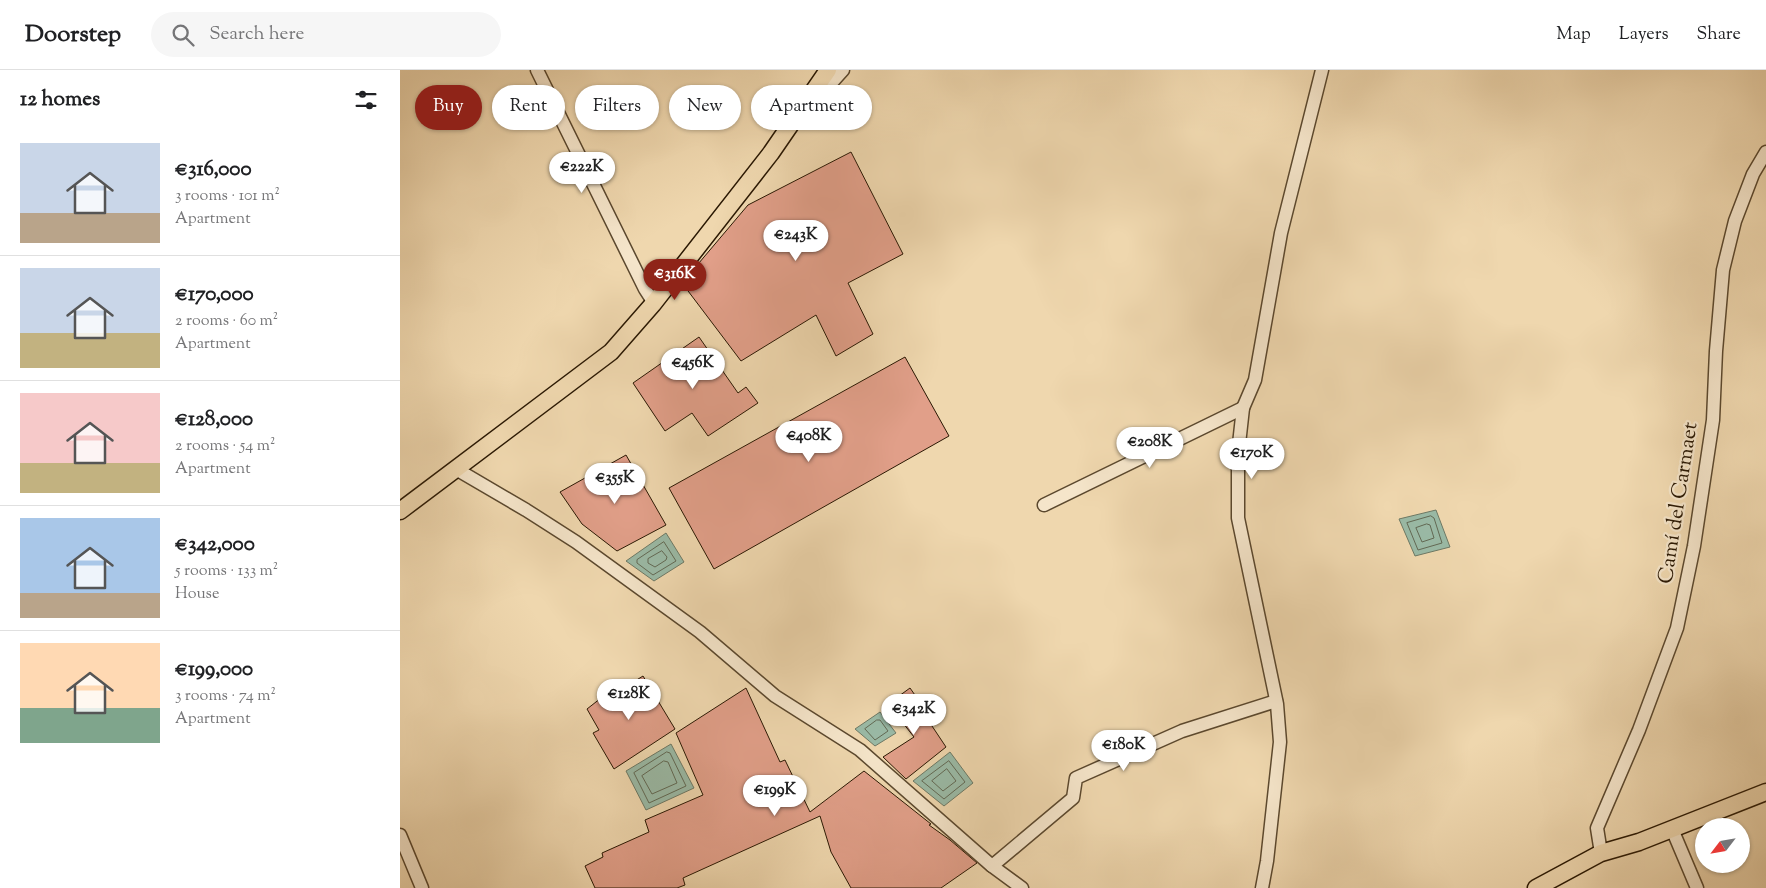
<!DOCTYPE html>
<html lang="en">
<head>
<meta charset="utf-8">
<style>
	:root { --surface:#fff; --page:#f6f6f6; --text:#202124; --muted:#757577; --line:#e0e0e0; --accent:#8f2418 }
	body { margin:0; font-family:"Sorts Mill Goudy",serif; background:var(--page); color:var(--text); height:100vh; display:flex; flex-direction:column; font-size:19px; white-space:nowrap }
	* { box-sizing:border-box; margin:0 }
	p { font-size:16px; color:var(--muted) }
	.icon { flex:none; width:28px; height:28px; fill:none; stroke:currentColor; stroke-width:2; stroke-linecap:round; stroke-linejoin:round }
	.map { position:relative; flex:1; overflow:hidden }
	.side { display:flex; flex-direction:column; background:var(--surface); width:400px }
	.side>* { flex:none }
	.guide { position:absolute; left:15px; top:15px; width:475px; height:45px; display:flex; gap:10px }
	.needle { width:32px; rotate:239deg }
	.fabs { position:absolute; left:1295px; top:748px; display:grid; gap:10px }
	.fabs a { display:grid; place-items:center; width:55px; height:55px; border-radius:50%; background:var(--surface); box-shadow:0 1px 4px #0004; font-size:25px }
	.price { position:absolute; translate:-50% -42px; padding:0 11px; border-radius:18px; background:#fff; color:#222; font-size:16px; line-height:32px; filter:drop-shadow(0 1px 2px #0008) }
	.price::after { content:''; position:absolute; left:50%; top:30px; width:15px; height:11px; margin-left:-8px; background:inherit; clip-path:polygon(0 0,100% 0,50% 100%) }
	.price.selected { background:var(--accent); color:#fff }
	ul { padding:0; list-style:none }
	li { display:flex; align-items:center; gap:15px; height:125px; padding:0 20px }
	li+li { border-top:1px solid var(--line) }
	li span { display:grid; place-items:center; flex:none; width:140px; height:100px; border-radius:0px; color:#555 }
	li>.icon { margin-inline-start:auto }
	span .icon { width:60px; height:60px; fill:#fffc; stroke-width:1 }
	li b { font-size:21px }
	h2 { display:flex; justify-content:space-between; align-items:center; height:60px; padding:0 20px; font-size:21px }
	.chip { padding:0 18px; border-radius:22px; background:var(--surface); box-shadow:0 1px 4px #0004; font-size:18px; line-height:45px }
	.chip.selected { background:var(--accent); color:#fff }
	header { display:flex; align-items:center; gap:30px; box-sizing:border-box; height:70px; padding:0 25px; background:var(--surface); border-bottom:1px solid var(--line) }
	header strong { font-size:24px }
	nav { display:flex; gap:28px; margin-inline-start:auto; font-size:18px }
	.search { width:350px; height:45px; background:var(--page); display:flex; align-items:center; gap:12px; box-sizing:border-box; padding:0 18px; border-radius:28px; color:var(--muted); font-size:19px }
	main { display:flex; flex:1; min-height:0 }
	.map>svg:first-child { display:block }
</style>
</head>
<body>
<header>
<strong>Doorstep</strong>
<div class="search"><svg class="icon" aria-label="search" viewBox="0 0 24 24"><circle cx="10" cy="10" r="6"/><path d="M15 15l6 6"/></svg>Search here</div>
<nav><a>Map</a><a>Layers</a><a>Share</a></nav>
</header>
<main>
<section class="side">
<h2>12 homes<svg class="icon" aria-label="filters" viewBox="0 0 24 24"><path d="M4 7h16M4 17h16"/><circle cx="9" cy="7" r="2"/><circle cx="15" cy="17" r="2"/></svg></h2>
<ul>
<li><span style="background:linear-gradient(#c9d6e8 70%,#b9a48a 0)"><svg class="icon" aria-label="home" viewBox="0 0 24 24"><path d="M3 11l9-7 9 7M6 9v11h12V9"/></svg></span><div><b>€316,000</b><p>3 rooms · 101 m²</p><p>Apartment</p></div></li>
<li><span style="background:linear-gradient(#c9d6e8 65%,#c2b280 0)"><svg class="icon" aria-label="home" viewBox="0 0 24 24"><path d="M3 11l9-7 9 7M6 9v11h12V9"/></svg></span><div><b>€170,000</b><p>2 rooms · 60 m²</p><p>Apartment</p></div></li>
<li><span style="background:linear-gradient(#f6c9c9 70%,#c2b280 0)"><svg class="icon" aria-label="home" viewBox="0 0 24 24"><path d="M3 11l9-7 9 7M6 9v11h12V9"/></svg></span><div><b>€128,000</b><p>2 rooms · 54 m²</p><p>Apartment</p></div></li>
<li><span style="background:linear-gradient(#a9c7e8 75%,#b9a48a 0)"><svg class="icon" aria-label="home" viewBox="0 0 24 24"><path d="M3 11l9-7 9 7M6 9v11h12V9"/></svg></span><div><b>€342,000</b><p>5 rooms · 133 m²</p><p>House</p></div></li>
<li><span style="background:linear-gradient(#ffd9b3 65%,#7fa58c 0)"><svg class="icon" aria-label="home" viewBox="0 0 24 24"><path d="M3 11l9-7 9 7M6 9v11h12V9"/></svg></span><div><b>€199,000</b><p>3 rooms · 74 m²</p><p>Apartment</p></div></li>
</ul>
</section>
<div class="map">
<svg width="1366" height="818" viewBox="0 0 1366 818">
	<rect width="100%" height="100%" fill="#efd7ae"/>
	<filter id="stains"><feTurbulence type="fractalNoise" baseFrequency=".004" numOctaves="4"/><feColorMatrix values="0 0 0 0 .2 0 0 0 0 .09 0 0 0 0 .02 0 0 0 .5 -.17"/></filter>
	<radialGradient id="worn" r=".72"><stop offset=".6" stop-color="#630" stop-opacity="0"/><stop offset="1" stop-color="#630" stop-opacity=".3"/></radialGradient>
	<g fill="#9abaa6" stroke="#6d7965">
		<path d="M1036,440L1050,477L1015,486L999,449Z"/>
		<path d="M266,463L284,492L254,511L226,491Z"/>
		<path d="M480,642L496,663L475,676L455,659Z"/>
		<path d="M271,674L294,718L246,740L226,701Z"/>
		<path d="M550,682L573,713L544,736L513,711Z"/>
	</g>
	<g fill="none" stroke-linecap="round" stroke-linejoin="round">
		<g stroke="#626954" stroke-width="1">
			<path d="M1031,446L1034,448L1042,473L1018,480L1007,453Z"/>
			<path d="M1027,454L1030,455L1034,468L1022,472L1016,458Z"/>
			<path d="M264,472L276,491L253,505L237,493V490Z"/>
			<path d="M262,481L267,487L266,490L255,497L248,493V489Z"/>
			<path d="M477,650H480L488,661L475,670L465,659Z"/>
			<path d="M267,682L270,683L286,716L249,733L234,703Z"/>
			<path d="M264,691L268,692L277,713L252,724L242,706Z"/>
			<path d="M549,691L565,712L544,729L522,711Z"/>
			<path d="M547,699L556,711L543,721L532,711Z"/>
		</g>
	</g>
	<g fill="#e19f89" stroke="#2a1803">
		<path d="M451,82L503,184L448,213L473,264L436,286L416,245L341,291L282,213L348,135Z"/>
		<path d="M299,267L338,323L346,317L358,333L308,366L292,343L265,361L233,313Z"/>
		<path d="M505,287L549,366L314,499L269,418Z"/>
		<path d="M226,385L266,455L217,481L182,454L160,422Z"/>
		<path d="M243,606L275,659L214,699L193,663L199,660L187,639L224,610L227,616Z"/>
		<path d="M346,618L380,692L385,690L410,742L464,701L531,754L529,755L550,770L577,793L541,818H451L431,782L420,746L283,808L285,815L277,818H195L185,796L203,787L202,783L249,762L245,750L303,725L276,663Z"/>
		<path d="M510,618L529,645L526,647L546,677L506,709L483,687L514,667L488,634Z"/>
	</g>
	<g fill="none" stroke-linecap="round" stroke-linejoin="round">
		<g stroke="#5b482e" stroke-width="15">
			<g id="minor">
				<path d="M137,0L245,219L254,233"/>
				<path d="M407,35L415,31L443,0"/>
				<path d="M56,399L126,440L176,472L300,562L375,626L460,680L592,796L622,818"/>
				<path d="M644,435L843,338"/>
				<path d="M1272,759L1297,818"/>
				<path d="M0,765L22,818"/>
				<path d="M1201,783L1197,758L1239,660L1277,558L1294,476L1313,350L1316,281L1323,200L1335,151L1353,104L1366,82"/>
				<path d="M592,796L673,728L676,708L782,661L876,631"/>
				<path d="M862,818L867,791L880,672L877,634L838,448V383L843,338L855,310L881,163L922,0"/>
			</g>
		</g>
		<g stroke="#2a1803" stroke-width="19">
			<g id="major">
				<path d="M0,441L211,282L253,234L371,83L428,0"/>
				<path d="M1136,818L1201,783L1239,772L1366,722"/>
			</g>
		</g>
		<use href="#minor" stroke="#f5e5ca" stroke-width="12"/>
		<use href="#major" stroke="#efd7ae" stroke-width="16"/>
	</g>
	<g text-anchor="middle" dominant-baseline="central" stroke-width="4.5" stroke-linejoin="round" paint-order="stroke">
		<g font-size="21" fill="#2a1803" stroke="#f5e5ca">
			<text transform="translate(1279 433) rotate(-81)">Camí del Carmaet</text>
		</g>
	</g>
	<rect width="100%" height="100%" filter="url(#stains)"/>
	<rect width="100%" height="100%" fill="url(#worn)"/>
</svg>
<div class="fabs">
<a><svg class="needle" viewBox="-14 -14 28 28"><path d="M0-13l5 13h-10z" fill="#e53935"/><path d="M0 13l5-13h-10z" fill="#757577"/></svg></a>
</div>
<b class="price" style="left:182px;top:124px">€222K</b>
<b class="price" style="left:396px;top:192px">€243K</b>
<b class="price selected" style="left:275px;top:231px">€316K</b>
<b class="price" style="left:293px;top:320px">€456K</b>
<b class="price" style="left:409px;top:393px">€408K</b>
<b class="price" style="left:750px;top:399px">€208K</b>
<b class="price" style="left:852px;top:410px">€170K</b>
<b class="price" style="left:215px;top:435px">€355K</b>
<b class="price" style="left:229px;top:651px">€128K</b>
<b class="price" style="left:514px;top:666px">€342K</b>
<b class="price" style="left:724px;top:702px">€180K</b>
<b class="price" style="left:375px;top:747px">€199K</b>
<div class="guide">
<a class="chip selected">Buy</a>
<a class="chip">Rent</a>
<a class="chip">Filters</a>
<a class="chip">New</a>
<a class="chip">Apartment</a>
</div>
</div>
</main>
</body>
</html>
